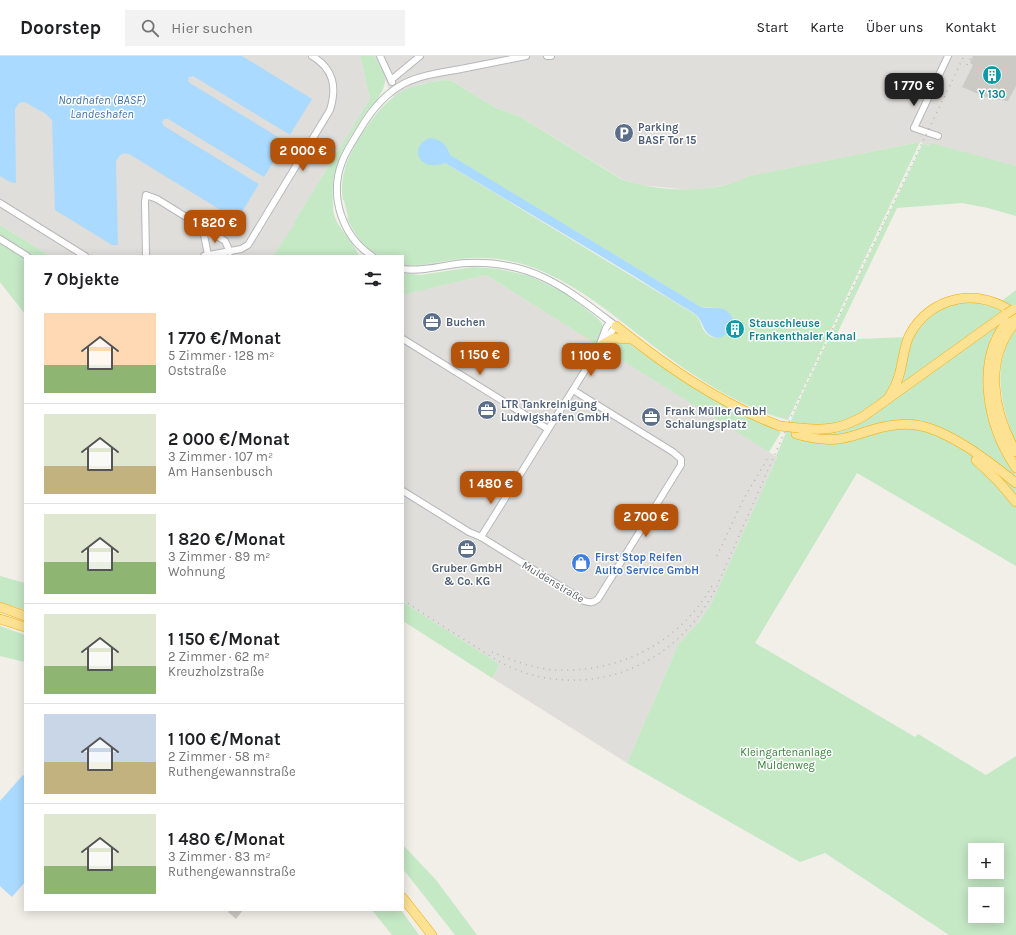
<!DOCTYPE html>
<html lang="de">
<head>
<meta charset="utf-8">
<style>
	:root { --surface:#fff; --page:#f2f2f2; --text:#202124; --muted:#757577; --line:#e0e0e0; --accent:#b45309 }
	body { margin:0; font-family:Karla,sans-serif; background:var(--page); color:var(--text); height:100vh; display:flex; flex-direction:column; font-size:15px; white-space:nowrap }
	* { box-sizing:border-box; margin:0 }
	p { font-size:13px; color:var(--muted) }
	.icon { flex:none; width:22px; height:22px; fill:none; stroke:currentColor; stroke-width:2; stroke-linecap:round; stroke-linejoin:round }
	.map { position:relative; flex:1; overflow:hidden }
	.panel { position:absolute; left:24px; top:199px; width:380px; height:656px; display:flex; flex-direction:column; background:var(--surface); border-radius:0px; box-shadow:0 2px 10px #0003 }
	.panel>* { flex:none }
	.fabs { position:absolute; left:968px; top:787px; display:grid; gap:8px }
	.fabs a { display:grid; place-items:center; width:36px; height:36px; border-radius:0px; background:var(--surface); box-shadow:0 2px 10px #0003; font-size:20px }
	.price { position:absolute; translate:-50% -34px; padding:0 9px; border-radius:8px; background:var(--accent); color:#fff; font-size:13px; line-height:26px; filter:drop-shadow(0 1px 2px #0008) }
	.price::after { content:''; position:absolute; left:50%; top:24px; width:12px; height:9px; margin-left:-6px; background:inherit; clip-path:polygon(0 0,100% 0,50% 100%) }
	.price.current { background:#222; color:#fff }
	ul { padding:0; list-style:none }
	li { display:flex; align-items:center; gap:12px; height:100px; padding:0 20px }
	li+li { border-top:1px solid var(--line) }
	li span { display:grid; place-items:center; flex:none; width:112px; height:80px; border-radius:0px; color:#555 }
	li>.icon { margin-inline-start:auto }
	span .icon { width:48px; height:48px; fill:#fffc; stroke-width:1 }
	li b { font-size:17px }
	h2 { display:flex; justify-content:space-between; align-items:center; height:48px; padding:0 20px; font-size:17px }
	header { display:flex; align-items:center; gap:24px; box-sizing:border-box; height:56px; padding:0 20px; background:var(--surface); border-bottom:1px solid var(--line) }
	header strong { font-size:19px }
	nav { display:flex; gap:22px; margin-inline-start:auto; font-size:14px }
	.search { width:280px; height:36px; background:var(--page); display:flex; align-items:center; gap:10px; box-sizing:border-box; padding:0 14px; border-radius:0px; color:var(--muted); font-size:15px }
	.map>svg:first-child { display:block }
</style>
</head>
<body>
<header>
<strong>Doorstep</strong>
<div class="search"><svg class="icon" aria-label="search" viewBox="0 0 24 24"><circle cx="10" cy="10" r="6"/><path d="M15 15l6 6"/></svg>Hier suchen</div>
<nav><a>Start</a><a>Karte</a><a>Über uns</a><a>Kontakt</a></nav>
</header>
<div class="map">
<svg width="1016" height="879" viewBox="0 0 1016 879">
	<rect width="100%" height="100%" fill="#f1efe8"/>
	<g fill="#e0deda">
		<path d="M0,0H360L370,43L294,166L296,168L273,200H50L0,169Z"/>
		<path d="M374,0H1016V110L931,88L929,90L920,86L749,120L740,126L705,133L692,134L638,129L622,123L519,60L496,52L452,25L442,24L421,28L393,41Z"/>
		<path d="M486,219L777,401L712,546L699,566L679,587L627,707L492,622L498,612L499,608L403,546V239Z"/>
	</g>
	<g fill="#c5e8c5" fill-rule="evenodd">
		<path d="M360,0H374C378,7 385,17 385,25C384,39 370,50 363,61C349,82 335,103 333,128C332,136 333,145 333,152C333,169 354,185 359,200H273L295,168L294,166L370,43Z"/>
		<path d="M442,24L452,25L496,52L519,60L621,123C655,136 717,139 749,120L920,86L788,364C733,349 687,316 643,282C608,255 572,225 529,210C508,203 482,200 460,203C440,205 423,211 403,209V200C396,200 387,201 380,200C366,197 353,175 347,162L348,161L344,144H343C341,133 342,124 345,113C350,92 377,52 395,40C409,30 426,27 442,24ZM448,94L449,99L701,251L718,252L732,269C725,281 712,288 703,273C701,268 699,263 696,259L445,107Z"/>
		<path d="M923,87L929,90L931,87L1016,110V160L988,152L962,147L897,152L834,284L908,281L928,256L974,242L1003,244L1016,234V252L1001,266L991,281L984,309L985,340L992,374L1003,398L1016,418L1011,427L1016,431V510L857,417L755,587L915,681L918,678L986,719L1016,700V879H949L825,797L800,806L627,707L679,587L699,566L712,546L777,401L776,400L805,332ZM975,794H997V816H975ZM975,838H997V860H975Z"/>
		<path d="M0,169L50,200H25V258L0,226Z"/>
		<path d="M473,211L499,213L530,220L567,238L597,262L602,267L603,273L596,288L486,219L403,239V217L421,219Z"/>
		<path d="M1016,274V387C1001,352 990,306 1016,274Z"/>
		<path d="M626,285L652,304L713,343L781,376L769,396L604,293L608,287Z"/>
		<path d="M0,520L25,527V554L0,546Z"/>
		<path d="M403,546L499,608L498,612L492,622L403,565Z"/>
		<path d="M0,570L25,579V606L0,600Z"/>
		<path d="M403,789L436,824L477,879H455L403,813Z"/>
		<path d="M372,854H401L419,879H392Z"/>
	</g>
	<g fill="#aadaff">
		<path d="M0,0H242L312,43L290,79L193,20L189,21L188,25L190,27L286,86L264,121L168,63H164L162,66L164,70L259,128L237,164L129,98C123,96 118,99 116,106L118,189H112L55,154L52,64L46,58L25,46L19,47L15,53L16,127L10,126L0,120Z"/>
		<path d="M430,82C441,83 447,89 450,99L701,251C714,254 726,247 733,263C731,272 725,285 714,281C702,277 704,265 695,258C690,254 683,251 677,247C601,199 522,153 445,107C418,117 408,90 430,82Z"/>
		<path d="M23,719L25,721V826L12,841L0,830V745Z"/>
	</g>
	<g fill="#cccac5">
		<path d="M973,0H1016V30L1008,45L988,42L962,31L973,9L970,7Z"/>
		<path d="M230,854H243L236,863L228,856Z"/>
	</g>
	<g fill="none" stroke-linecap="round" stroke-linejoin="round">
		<g stroke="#b5b8bc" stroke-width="8">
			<g id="minor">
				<path d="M380,0L392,26"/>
				<path d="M547,0H551"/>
				<path d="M391,24L420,0"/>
				<path d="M938,80L914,72L948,0"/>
				<path d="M0,147L85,200"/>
				<path d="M206,174L204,179L208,199"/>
				<path d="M0,183L27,200"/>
				<path d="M146,200L145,146L146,139L157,143L225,185L230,196"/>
				<path d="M204,200L241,193L248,189L330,54C337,31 334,13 312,0"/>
				<path d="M372,200C342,180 329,140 342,106C346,95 353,85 359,75C370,56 385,37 405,27C423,18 446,16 466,12C486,8 506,4 526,0"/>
				<path d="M403,213C425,216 445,208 467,207C533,204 567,233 616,270L599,292L481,481"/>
				<path d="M403,283L548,373"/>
				<path d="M600,288L606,272L610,266"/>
				<path d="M403,435L469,476L481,481L584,545C590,547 593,547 598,543L681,409V403L673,396L573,334"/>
			</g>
		</g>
		<g stroke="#f9ab00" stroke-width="10">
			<g id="highway">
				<path d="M1011,261C973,302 987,369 1016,412"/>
				<path d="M1016,266C983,303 993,356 1016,396"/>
				<path d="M616,270C667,311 719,347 780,370"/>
				<path d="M602,289L614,282L630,283"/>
				<path d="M889,341C894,333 898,325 900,316C903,304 904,291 909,280C930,239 981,230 1016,259"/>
				<path d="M799,372C825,375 841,373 864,360L1006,258"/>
				<path d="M796,378C817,384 835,386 856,379C865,376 874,373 883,371C893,369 905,367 916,369C949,374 990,406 1016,427"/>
				<path d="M976,404L998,425L1016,446"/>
				<path d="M0,551L25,560"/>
				<path d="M0,563L25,571"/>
				<path d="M403,842L432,879"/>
			</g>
		</g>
		<use href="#minor" stroke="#fff" stroke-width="6"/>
		<use href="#highway" stroke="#fde293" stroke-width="9"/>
		<g stroke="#b6b7b8" stroke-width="1.5" stroke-dasharray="1 5" stroke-linecap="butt">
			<path d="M967,9L972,0"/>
			<path d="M717,500L743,444L769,400"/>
			<path d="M403,544C424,558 445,572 467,585C485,597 504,610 525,617C605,641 681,603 717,530L804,332L964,0"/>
			<path d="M492,596C512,604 534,613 556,614C620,617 680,586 712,530"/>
		</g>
		<g stroke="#f9ab00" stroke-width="10" stroke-linecap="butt">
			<g id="highway-bridge">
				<path d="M1006,258L1014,253"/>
				<path d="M780,370L799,372"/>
			</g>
		</g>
		<use href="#highway-bridge" stroke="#fde293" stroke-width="9"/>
	</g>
	<defs>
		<g id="building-disc" transform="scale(1)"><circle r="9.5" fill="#0f9aa8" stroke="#fff"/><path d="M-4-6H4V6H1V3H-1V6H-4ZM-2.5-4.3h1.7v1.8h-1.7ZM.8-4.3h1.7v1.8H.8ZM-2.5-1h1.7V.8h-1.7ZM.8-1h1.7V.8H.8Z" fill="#fff"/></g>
		<g id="parking-disc" transform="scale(1)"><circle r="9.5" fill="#5c6f8a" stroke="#fff"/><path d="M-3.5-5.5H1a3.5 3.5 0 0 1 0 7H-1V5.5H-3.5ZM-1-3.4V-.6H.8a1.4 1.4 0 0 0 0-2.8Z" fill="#fff"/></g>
		<g id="office-disc" transform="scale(1)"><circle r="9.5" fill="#5c6f8a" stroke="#fff"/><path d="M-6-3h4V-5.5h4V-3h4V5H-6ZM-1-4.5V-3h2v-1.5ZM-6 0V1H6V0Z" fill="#fff"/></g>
		<g id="shop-disc" transform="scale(1)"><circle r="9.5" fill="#3f7fe0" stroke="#fff"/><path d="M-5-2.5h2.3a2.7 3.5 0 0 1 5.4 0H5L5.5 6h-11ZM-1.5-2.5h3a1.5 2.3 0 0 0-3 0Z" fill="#fff"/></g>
	</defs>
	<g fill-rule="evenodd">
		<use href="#building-disc" x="992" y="19"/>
		<use href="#parking-disc" x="624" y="77"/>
		<use href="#office-disc" x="432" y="266"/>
		<use href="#building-disc" x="735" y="273"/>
		<use href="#office-disc" x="487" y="354"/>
		<use href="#office-disc" x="651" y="361"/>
		<use href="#office-disc" x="467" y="493"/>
		<use href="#shop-disc" x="581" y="507"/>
	</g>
	<g text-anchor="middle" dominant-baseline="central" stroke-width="3" stroke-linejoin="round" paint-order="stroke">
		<g font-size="11" font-weight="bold" fill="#0d838f" stroke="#fff">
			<text x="992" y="38">Y 130</text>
			<text x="749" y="267" text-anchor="start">Stauschleuse<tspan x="749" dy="13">Frankenthaler Kanal</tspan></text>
		</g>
		<g font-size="11" font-weight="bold" fill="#4e5e75" stroke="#fff" text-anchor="start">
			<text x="638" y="71">Parking<tspan x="638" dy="13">BASF Tor 15</tspan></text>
			<text x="446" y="266">Buchen</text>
			<text x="501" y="348">LTR Tankreinigung<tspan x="501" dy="13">Ludwigshafen GmbH</tspan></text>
			<text x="665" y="355">Frank Müller GmbH<tspan x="665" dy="13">Schalungsplatz</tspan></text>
			<text x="467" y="512" text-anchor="middle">Gruber GmbH<tspan x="467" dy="13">&amp; Co. KG</tspan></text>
		</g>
		<g font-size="11" font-weight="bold" fill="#366cbe" stroke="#fff" text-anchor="start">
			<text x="595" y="501">First Stop Reifen<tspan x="595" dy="13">Auito Service GmbH</tspan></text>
		</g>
		<g font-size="11" fill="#5f6368" stroke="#fff">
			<text transform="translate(553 526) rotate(31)">Muldenstraße</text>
		</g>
		<g font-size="11" fill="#348238" stroke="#fff">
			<text x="786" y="696">Kleingartenanlage<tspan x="786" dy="13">Muldenweg</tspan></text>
		</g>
		<g font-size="12" font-style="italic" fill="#4174aa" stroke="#fff">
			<text x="102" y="44">Nordhafen (BASF)<tspan x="102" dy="14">Landeshafen</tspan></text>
		</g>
	</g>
</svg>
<div class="fabs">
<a>+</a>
<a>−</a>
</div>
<b class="price current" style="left:914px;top:51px">1 770 €</b>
<b class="price" style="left:303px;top:116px">2 000 €</b>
<b class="price" style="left:215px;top:188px">1 820 €</b>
<b class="price" style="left:480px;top:320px">1 150 €</b>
<b class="price" style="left:591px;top:321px">1 100 €</b>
<b class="price" style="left:491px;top:449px">1 480 €</b>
<b class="price" style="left:646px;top:482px">2 700 €</b>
<section class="panel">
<h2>7 Objekte<svg class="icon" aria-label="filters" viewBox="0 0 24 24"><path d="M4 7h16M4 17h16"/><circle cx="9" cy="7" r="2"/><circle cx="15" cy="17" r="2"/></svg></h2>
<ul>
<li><span style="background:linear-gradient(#ffd9b3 65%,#8fb573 0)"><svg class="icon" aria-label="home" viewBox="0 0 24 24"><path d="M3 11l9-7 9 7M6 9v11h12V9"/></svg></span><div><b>1 770 €/Monat</b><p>5 Zimmer · 128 m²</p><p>Oststraße</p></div></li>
<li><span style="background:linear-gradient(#dfe7d0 65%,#c2b280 0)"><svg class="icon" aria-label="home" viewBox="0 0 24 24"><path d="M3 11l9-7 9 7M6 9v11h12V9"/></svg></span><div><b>2 000 €/Monat</b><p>3 Zimmer · 107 m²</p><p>Am Hansenbusch</p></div></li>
<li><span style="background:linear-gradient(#dfe7d0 60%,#8fb573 0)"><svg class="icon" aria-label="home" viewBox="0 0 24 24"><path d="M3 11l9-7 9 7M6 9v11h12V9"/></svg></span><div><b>1 820 €/Monat</b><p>3 Zimmer · 89 m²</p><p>Wohnung</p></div></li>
<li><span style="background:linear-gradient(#dfe7d0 65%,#8fb573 0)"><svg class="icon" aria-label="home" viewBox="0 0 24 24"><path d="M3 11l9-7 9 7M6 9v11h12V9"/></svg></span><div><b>1 150 €/Monat</b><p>2 Zimmer · 62 m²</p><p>Kreuzholzstraße</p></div></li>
<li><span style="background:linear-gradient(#c9d6e8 60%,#c2b280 0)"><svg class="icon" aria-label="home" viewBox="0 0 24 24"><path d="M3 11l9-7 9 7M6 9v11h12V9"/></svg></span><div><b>1 100 €/Monat</b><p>2 Zimmer · 58 m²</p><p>Ruthengewannstraße</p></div></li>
<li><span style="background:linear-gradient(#dfe7d0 65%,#8fb573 0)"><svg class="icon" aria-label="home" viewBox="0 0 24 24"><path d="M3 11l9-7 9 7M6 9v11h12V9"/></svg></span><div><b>1 480 €/Monat</b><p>3 Zimmer · 83 m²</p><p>Ruthengewannstraße</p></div></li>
</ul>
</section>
</div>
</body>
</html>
